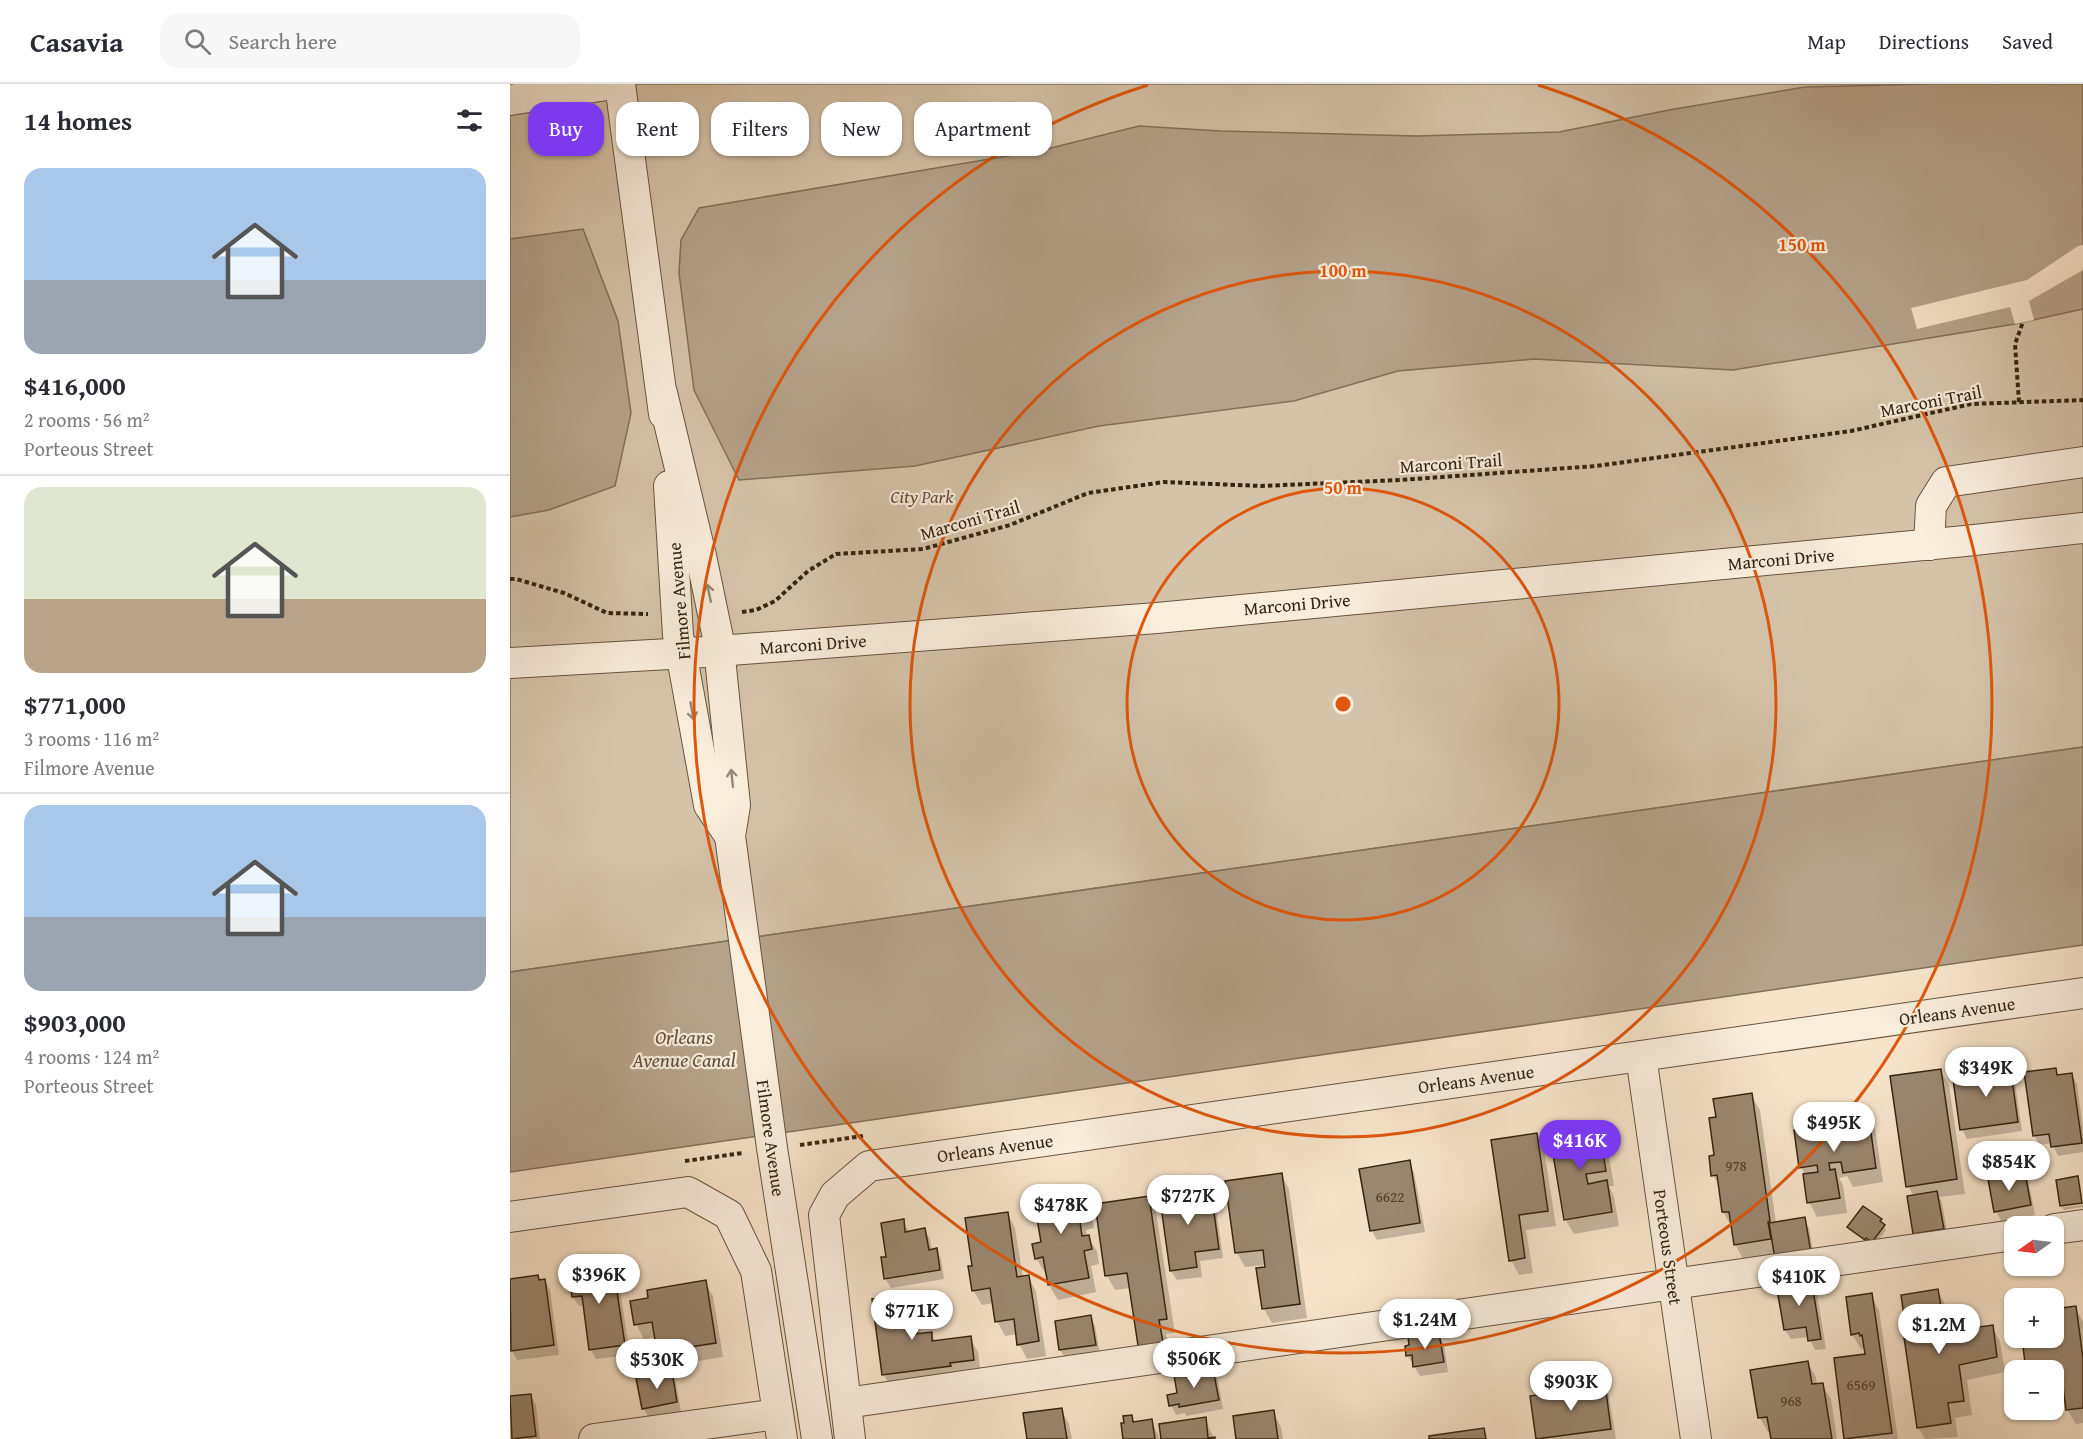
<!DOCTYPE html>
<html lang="en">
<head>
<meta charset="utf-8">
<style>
	:root { --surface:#fff; --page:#f7f7f7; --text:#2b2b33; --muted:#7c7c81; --line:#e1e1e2; --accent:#7c3aed }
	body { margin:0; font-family:"Gentium Book Plus",serif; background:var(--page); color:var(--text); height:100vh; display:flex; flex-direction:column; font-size:22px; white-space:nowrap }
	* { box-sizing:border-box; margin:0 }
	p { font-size:20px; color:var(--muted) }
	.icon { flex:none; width:33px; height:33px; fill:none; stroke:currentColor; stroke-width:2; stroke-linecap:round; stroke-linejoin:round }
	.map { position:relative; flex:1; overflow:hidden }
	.panel { display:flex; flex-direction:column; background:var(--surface); width:510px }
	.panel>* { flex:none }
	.hud { position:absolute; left:18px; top:18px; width:570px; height:54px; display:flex; gap:12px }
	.needle { width:39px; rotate:256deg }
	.tools { position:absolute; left:1494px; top:1132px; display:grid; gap:12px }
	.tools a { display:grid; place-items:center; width:60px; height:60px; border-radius:12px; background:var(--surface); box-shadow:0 2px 4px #0004; font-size:30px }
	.price { position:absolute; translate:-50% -51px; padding:0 14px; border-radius:21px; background:#fff; color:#222; font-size:20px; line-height:39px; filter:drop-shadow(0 2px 3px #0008) }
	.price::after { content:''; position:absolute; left:50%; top:36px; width:18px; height:14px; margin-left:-9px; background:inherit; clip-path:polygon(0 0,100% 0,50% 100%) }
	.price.selected { background:var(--accent); color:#fff }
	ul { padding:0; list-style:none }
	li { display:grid; align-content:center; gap:12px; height:318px; padding:0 24px }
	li+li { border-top:2px solid var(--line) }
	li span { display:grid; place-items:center; height:186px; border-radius:18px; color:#555 }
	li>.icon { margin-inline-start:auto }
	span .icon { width:108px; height:108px; fill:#fffc; stroke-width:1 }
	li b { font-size:26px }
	h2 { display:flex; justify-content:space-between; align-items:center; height:72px; padding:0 24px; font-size:26px }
	.chip { padding:0 21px; border-radius:18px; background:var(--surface); box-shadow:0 2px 4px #0004; font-size:21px; line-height:54px }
	.chip.selected { background:var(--accent); color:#fff }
	header { display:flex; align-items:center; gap:36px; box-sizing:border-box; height:84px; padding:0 30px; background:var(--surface); border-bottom:2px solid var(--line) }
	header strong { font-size:28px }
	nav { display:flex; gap:33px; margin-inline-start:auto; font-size:21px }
	.search { width:420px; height:54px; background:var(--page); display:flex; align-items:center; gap:15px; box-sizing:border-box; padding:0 21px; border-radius:18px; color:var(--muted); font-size:22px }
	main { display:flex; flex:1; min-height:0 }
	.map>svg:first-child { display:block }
</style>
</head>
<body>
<header>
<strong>Casavia</strong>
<div class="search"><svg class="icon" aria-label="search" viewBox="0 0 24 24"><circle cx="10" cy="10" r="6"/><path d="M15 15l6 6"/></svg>Search here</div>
<nav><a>Map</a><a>Directions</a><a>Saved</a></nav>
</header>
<main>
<section class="panel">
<h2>14 homes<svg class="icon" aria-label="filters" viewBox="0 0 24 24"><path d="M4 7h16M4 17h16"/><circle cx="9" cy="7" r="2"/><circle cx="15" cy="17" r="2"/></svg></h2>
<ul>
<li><span style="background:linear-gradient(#a9c7e8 60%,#9aa5b1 0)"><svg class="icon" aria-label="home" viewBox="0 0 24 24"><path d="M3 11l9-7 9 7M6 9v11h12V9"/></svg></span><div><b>$416,000</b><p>2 rooms · 56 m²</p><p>Porteous Street</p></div></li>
<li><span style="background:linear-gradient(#dfe7d0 60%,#b9a48a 0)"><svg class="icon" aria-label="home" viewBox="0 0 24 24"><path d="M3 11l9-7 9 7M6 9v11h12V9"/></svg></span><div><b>$771,000</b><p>3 rooms · 116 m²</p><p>Filmore Avenue</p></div></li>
<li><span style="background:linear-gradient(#a9c7e8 60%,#9aa5b1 0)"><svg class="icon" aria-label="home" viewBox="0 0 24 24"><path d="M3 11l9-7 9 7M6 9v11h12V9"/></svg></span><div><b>$903,000</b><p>4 rooms · 124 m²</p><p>Porteous Street</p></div></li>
</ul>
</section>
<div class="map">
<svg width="1573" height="1355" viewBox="0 0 1573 1355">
	<rect width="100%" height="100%" fill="#f6e3c9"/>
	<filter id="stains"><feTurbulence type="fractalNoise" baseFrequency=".00333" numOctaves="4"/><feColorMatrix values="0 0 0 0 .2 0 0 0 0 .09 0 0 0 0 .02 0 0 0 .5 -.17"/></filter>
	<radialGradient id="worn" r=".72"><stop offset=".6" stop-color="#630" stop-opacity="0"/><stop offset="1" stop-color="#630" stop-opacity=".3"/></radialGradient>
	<path fill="#d5c3a9" stroke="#86745c" stroke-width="1.5" d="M0,0H1573V663L0,888Z"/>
	<g fill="#b5a28a" stroke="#827059" stroke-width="1.5">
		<path d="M1423,0H1573V225L1505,240L1223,286L1024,275L888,287L784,317L589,342L405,382L229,396L184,306L169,189L171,156L189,124L533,66L629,42L710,47L906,52L1049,48L1159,26L1295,3Z"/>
		<path d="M73,145L108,237L121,329L105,402L39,426L0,433V155Z"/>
		<path d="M1573,663V861L0,1088V888Z"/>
	</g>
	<path fill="#f6e3c9" d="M1573,161V186L1519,217L1524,236L1505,240L1500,223L1407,245L1401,224L1517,196L1568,162Z"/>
	<g fill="#0003">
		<path d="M1499,983L1504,992L1512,1047L1457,1055L1452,1045Z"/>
		<path d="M1545,985L1549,992L1561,990L1567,1000L1573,1044V1068L1548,1072L1542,1059L1530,1061L1524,1051Z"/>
		<path d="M1430,986L1439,1001L1455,1110L1429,1113L1432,1118L1438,1154L1410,1159L1404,1149V1112L1398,1102Z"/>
		<path d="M1241,1011L1250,1026L1266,1139L1294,1135L1299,1144L1305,1178L1233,1175L1225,1160L1222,1143L1213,1128L1210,1103L1203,1091L1206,1072L1207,1035Z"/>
		<path d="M1357,1030L1365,1045L1373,1098L1343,1103L1337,1092L1329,1094L1333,1101L1337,1129L1307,1133L1299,1118L1294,1089L1291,1083L1329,1041Z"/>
		<path d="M1087,1040L1096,1055L1104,1102H1099L1104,1113L1109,1142L1064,1150L1055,1135Z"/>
		<path d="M1026,1051L1034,1065L1046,1142L1016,1146L1023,1189L1009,1191L1001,1176L983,1057Z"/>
		<path d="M899,1078L904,1088L915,1148L867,1156L861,1146Z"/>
		<path d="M771,1090L779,1105L797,1234L762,1239L754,1225L756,1181L735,1183L727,1169Z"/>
		<path d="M1514,1090L1519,1100L1525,1131L1491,1137L1486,1127Z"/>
		<path d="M537,1104L542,1113L572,1108L580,1123L584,1144L576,1146L577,1153L587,1167L589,1180L581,1182L586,1208L548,1216L539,1201L537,1188L535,1189L526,1174L533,1160Z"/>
		<path d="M669,1107L671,1111L700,1107L705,1117L713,1174L690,1177L692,1193L667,1196L661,1187L651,1110Z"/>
		<path d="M638,1114L646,1128L665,1249L656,1250L661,1278L621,1204L605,1206L597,1192L586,1122Z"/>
		<path d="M1573,1121V1123L1554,1126L1552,1123Z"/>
		<path d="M497,1129L505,1144L513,1193H518L526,1207L536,1272L517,1275L509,1260L507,1250L495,1252L487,1237L484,1219L472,1221L463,1206L464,1183Z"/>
		<path d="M1371,1136L1376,1146L1365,1161L1358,1159L1342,1148L1339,1143Z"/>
		<path d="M393,1137L399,1148L414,1146L420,1155L422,1167L426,1166L431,1175L434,1195L381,1204L375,1194L377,1174Z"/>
		<path d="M84,1179L88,1185L103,1182L108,1192L120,1271L86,1275L81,1266L75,1221L69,1222L63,1213L70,1193Z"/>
		<path d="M28,1192L31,1197H35L40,1206L49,1271L7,1276L2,1267L0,1253V1196Z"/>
		<path d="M1301,1195L1306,1204L1316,1265L1305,1266L1299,1253L1281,1255L1275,1246L1268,1200Z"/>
		<path d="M195,1198L203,1212L213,1273L157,1282L148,1268L146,1253L134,1255L126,1240L140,1215Z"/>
		<path d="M1428,1207L1436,1222L1438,1237L1452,1235L1459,1246L1482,1243L1490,1257L1495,1288L1457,1296L1462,1331L1445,1334L1448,1353L1415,1355L1408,1343L1398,1247Z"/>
		<path d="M1361,1211L1369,1226L1388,1355H1336L1325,1276L1356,1271L1355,1264L1351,1265L1342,1250Z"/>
		<path d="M398,1212L407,1226L410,1251L421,1249L426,1258L460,1254L468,1268L471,1290L382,1305L374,1291L363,1217Z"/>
		<path d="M1565,1224L1573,1238V1339L1566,1340L1557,1326L1556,1318L1544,1320V1287H1518L1513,1254H1544V1227Z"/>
		<path d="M580,1233L585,1242L590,1270L556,1275L550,1266Z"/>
		<path d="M928,1251L934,1260L938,1288L910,1292L898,1272Z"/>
		<path d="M1297,1278L1306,1293L1307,1301L1312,1300L1321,1315L1327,1355H1262L1261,1348H1258L1250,1334Z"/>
		<path d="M702,1286L708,1296L713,1325L676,1332L675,1329L666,1331L661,1321L668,1310Z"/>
		<path d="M161,1289L166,1299L171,1328L139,1334L133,1324Z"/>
		<path d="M1094,1302L1099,1312L1106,1355H1028L1022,1313Z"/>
		<path d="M20,1311L26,1321L30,1355H3L0,1314Z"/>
		<path d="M551,1325L559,1340L562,1355H518Z"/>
		<path d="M763,1328L771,1343L773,1355H727Z"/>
		<path d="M622,1333L625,1339L641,1337L650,1355H615Z"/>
		<path d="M695,1335L704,1355H653Z"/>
	</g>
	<g fill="#9a8770" stroke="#36240f" stroke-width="1.5">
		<path d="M1500,981L1508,1038L1450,1046L1443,995L1460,992L1459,987Z"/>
		<path d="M1546,984L1547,991L1562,989L1572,1059L1541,1063L1539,1050L1523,1052L1514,988Z"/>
		<path d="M1431,985L1447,1095L1396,1103L1380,992Z"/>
		<path d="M1242,1009L1260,1137L1258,1138L1261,1155L1224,1161L1219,1128H1212L1207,1091L1201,1092L1199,1072L1204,1071L1199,1034L1206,1033L1203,1015Z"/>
		<path d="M1358,1028L1366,1084L1333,1089L1331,1078L1319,1079L1320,1086L1325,1085L1330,1114L1297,1119L1293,1090L1308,1088L1307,1081L1289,1084L1284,1046L1327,1039L1326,1033Z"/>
		<path d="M1088,1038L1096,1087L1076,1090L1078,1100L1097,1096L1102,1128L1054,1136L1039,1046Z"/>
		<path d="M1027,1049L1038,1127L1009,1131L1015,1174L999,1177L981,1056Z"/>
		<path d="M900,1076L910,1139L860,1147L849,1085Z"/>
		<path d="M772,1089L790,1220L752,1225L746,1184L755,1183L753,1166L725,1169L715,1097Z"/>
		<path d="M1515,1089L1521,1121L1484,1128L1478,1095Z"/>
		<path d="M1568,1092L1572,1119L1550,1122L1546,1096Z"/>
		<path d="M538,1102L540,1112L573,1106L577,1129L569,1131L572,1152L579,1151L582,1165L574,1167L579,1194L538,1201L533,1173L525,1175L522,1160L531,1158L522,1105Z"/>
		<path d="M670,1106V1109L701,1106L709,1165L685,1168L687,1183L660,1187L649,1108Z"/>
		<path d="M1427,1107L1434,1145L1403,1150L1397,1112Z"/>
		<path d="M639,1112L657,1235L649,1236L654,1264L629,1268L617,1189L595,1192L585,1120Z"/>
		<path d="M1353,1122L1372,1135L1370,1137L1375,1141L1362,1158L1356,1154L1355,1156L1337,1143Z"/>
		<path d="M498,1128L507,1193L519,1191L529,1257L507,1261L504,1235L485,1238L480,1204L462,1207L458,1182H462L455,1134Z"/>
		<path d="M1295,1133L1301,1169L1265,1175L1259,1139Z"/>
		<path d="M394,1135L395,1148L415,1144L419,1166L427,1164L430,1186L374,1195L371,1173H376L371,1139Z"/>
		<path d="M85,1177L86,1183L103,1181L115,1261L79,1266L72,1212L62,1213L59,1193L69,1192L68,1185L73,1184V1179Z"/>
		<path d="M28,1191L29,1196L35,1195L44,1261L1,1267L0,1195Z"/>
		<path d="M1301,1193L1311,1255L1298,1257L1296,1243L1274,1246L1266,1199Z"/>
		<path d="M196,1196L206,1259L147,1268L142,1238L124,1241L120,1217L138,1214L137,1206Z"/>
		<path d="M1428,1205L1433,1236L1453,1233L1455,1245L1483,1241L1487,1273L1449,1281L1454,1317L1438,1319L1441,1339L1407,1344L1393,1246H1396L1391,1211Z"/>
		<path d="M1530,1207L1531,1215H1506V1210Z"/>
		<path d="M1362,1209L1382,1349L1334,1355L1324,1274L1355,1270L1352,1251L1350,1252L1349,1249L1341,1251L1336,1213Z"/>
		<path d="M399,1210L404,1250L422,1248V1257L461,1252L464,1276L440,1279L441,1282L372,1291L362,1215Z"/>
		<path d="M1566,1222L1573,1274V1324L1556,1326L1553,1303L1544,1304V1287H1516L1512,1254H1544V1225Z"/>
		<path d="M581,1231L586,1261L549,1266L545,1237Z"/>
		<path d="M929,1249L934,1278L903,1283L902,1271L896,1272L895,1262L899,1261L898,1253Z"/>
		<path d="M1298,1277L1302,1300L1313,1299L1322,1355H1261L1257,1333L1248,1334L1240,1286Z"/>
		<path d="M703,1285L709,1316L669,1323V1320L659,1322L657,1311L667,1309L664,1291Z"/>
		<path d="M162,1287L167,1318L132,1325L126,1294Z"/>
		<path d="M1095,1300L1101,1345L1026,1355L1020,1312Z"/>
		<path d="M21,1310L26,1352L2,1355L0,1312Z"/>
		<path d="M552,1324L557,1355H517L513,1329Z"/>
		<path d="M764,1326L768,1355H726L723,1332Z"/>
		<path d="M622,1331L623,1338L642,1335L645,1355H613L611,1339H614L613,1332Z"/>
		<path d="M696,1333L698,1354L705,1353V1355H651L649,1340Z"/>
		<path d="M974,1344L976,1355H919V1352Z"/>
	</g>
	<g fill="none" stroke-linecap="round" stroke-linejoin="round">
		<g stroke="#66543e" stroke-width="32">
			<g id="minor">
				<path d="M110,0L154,330"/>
				<path d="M0,16L103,0"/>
				<path d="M152,309L191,472L208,554L225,721L220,752L262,1064L307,1355"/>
				<path d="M159,402L168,551L199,721L220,752"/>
				<path d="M1419,461L1421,422L1436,398L1573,378"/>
				<path d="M0,579L195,568L647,534L1455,457L1573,444"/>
				<path d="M1131,972L1186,1355"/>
				<path d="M0,1133L178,1108L219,1131L246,1187L272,1355"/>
				<path d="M1544,1145L1573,1141"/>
				<path d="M336,1319L1504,1151"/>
				<path d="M84,1355L268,1330"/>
				<path d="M340,1355L314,1131L325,1111L359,1082L1573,909"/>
			</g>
		</g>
		<g stroke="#36240f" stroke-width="4" stroke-dasharray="4.5 3" stroke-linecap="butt">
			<path d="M1509,318L1505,260L1513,238"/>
			<path d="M0,495H6L54,509L97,529L138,530"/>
			<path d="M232,528L246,526L265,517L298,487L326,470L413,465L500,441L578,409L654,398L751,402L890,396L1086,382L1341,347L1461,320L1573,316"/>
			<path d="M290,1061L353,1052"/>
			<path d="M175,1077L233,1069"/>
		</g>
		<use href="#minor" stroke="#f9eddc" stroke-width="30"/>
	</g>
	<defs><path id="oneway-shaft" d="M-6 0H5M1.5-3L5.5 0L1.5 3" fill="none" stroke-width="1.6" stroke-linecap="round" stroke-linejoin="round" transform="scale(1.5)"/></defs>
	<g stroke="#988876">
		<use href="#oneway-shaft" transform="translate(199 509) rotate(-102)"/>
		<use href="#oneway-shaft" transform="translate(182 627) rotate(80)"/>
		<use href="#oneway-shaft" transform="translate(222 694) rotate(-96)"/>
	</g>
	<g fill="none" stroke="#df560c" stroke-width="3">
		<circle cx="833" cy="620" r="216"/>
		<circle cx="833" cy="620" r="433"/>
		<path d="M1028 1A649 649 0 1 1 638 1"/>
	</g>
	<g text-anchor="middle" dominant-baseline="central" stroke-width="4.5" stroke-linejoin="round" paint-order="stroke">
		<g font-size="15" fill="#4f3d27">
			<text x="1226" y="1081">978</text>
			<text x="880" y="1112">6622</text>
			<text x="1351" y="1300">6569</text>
			<text x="1281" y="1316">968</text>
		</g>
		<g font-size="18" fill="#36240f" stroke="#f9eddc">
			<text transform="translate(1421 317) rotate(-11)">Marconi Trail</text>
			<text transform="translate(941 379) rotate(-4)">Marconi Trail</text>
			<text transform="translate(460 436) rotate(-16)">Marconi Trail</text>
			<text transform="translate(1271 475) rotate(-5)">Marconi Drive</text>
			<text transform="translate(169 517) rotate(-95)">Filmore Avenue</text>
			<text transform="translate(787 520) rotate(-5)">Marconi Drive</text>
			<text transform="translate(303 560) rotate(-4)">Marconi Drive</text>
			<text transform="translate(1447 927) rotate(-8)">Orleans Avenue</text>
			<text transform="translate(966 995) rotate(-8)">Orleans Avenue</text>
			<text transform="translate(261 1054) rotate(82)">Filmore Avenue</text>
			<text transform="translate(485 1064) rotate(-8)">Orleans Avenue</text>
			<text transform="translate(1158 1163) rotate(82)">Porteous Street</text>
		</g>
		<g font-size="18" font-style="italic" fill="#5e4c36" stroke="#f9eddc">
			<text x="412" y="412">City Park</text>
		</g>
		<g font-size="20" font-style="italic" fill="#62503a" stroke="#f9eddc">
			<text x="174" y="952">Orleans<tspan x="174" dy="23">Avenue Canal</tspan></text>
		</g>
	</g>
	<circle cx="833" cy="620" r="9" fill="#df560c" stroke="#f9eddc" stroke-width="3"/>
	<g font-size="18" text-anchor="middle" font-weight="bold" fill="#df560c" stroke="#f9eddc" stroke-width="4.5" stroke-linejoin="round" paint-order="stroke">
		<text x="1292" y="167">150 m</text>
		<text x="833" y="193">100 m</text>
		<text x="833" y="410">50 m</text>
	</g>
	<rect width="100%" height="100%" filter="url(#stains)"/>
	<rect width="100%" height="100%" fill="url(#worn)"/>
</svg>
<div class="tools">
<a><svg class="needle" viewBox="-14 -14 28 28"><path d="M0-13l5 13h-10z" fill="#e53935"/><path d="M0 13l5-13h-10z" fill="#7c7c81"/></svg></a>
<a>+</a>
<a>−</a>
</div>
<b class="price" style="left:1476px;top:1014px">$349K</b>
<b class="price" style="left:1324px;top:1069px">$495K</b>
<b class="price selected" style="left:1070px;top:1087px">$416K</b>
<b class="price" style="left:1499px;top:1108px">$854K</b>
<b class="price" style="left:678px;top:1142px">$727K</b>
<b class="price" style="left:551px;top:1151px">$478K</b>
<b class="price" style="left:89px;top:1221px">$396K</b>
<b class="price" style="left:1289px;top:1223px">$410K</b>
<b class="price" style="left:402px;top:1257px">$771K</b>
<b class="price" style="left:915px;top:1266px">$1.24M</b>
<b class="price" style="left:1429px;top:1271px">$1.2M</b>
<b class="price" style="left:684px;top:1305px">$506K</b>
<b class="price" style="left:147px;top:1306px">$530K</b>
<b class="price" style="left:1061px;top:1328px">$903K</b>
<div class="hud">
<a class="chip selected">Buy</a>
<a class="chip">Rent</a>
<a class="chip">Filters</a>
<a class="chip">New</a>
<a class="chip">Apartment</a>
</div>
</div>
</main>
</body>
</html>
